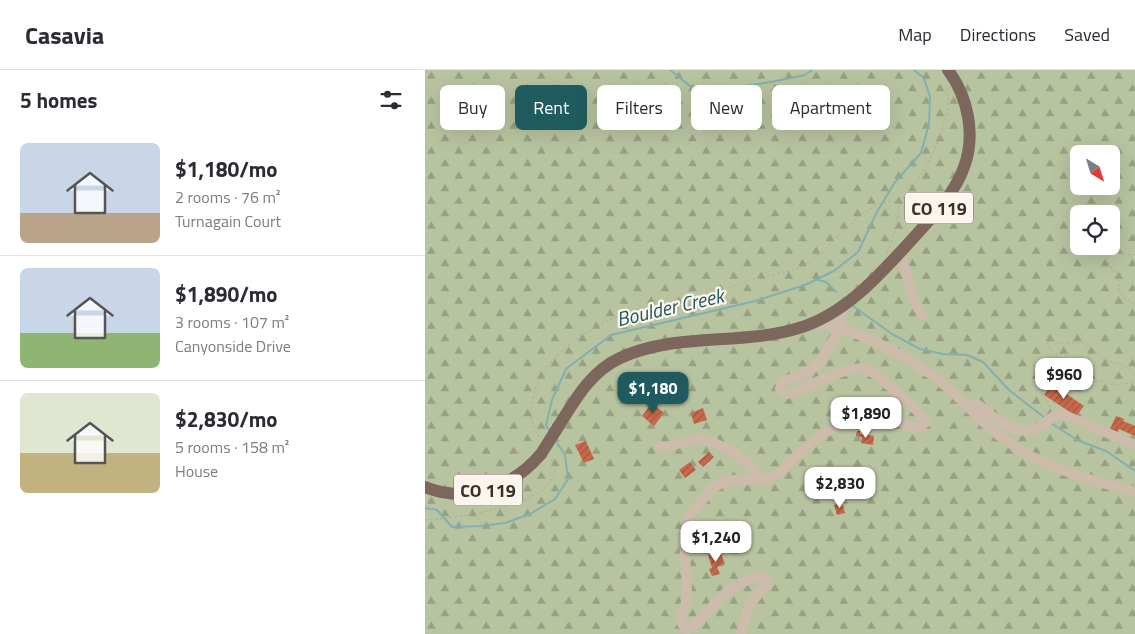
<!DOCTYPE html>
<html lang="en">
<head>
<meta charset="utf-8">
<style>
	:root { --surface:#fff; --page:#f2f2f3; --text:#2b2b33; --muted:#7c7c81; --line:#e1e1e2; --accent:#1f5a5e }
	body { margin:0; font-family:"Titillium Web",sans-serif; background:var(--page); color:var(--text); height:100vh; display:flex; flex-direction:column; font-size:19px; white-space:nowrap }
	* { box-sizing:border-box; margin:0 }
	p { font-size:16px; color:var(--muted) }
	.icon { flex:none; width:28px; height:28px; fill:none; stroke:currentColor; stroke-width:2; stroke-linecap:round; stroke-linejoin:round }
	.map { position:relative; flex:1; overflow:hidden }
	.side { display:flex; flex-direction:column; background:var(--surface); width:425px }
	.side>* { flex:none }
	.top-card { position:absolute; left:15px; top:15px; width:475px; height:45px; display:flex; gap:10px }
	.needle { width:32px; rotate:142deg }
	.tools { position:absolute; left:645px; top:75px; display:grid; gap:10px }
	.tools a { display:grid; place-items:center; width:50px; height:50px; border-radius:8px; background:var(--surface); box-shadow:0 5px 20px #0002; font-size:25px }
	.price { position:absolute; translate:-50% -42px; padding:0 11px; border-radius:10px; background:#fff; color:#222; font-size:16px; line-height:32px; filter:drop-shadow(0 1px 2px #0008) }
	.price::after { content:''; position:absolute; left:50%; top:30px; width:15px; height:11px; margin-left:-8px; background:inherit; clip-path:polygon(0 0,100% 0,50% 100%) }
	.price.active { background:var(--accent); color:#fff }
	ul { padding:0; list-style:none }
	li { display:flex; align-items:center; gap:15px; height:125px; padding:0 20px }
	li+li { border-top:1px solid var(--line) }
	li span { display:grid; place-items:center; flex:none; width:140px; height:100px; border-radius:8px; color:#555 }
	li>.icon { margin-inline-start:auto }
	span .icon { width:60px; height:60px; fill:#fffc; stroke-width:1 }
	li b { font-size:21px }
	h2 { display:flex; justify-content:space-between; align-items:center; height:60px; padding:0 20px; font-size:21px }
	.pill { padding:0 18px; border-radius:8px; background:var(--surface); box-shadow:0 5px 20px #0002; font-size:18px; line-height:45px }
	.pill.active { background:var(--accent); color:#fff }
	header { display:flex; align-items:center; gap:30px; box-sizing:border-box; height:70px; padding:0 25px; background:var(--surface); border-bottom:1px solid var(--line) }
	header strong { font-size:24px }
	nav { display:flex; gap:28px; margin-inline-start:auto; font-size:18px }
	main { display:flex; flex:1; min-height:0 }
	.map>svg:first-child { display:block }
</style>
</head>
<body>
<header>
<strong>Casavia</strong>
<nav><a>Map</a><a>Directions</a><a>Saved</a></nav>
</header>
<main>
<section class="side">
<h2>5 homes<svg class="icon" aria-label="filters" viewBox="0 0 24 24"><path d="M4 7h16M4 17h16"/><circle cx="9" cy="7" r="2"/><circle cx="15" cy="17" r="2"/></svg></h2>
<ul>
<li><span style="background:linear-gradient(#c9d6e8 70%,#b9a48a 0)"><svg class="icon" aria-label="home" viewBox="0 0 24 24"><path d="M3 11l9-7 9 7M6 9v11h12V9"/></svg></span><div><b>$1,180/mo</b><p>2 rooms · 76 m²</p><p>Turnagain Court</p></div></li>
<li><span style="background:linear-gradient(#c9d6e8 65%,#8fb573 0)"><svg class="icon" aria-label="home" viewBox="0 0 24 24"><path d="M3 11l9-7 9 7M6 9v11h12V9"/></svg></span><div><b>$1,890/mo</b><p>3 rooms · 107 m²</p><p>Canyonside Drive</p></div></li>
<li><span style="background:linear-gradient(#dfe7d0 60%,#c2b280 0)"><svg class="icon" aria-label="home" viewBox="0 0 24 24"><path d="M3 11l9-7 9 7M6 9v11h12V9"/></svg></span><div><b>$2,830/mo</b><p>5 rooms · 158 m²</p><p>House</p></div></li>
</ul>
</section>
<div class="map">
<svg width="710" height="564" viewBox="0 0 710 564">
	<defs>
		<pattern id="forest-firs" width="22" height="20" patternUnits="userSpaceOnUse" patternTransform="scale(1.25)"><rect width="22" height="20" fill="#b8c4a0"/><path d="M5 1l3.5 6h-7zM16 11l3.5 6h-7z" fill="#97a083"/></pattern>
		<pattern id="building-hatch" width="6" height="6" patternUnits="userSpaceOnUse" patternTransform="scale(1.25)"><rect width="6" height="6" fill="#c8694b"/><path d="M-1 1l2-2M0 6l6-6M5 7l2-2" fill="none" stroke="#a4573f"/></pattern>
	</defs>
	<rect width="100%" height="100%" fill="#f4ebe1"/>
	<path fill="url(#forest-firs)" fill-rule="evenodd" d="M0,0H710V564H0ZM654,84H686V116H654ZM654,144H686V176H654Z"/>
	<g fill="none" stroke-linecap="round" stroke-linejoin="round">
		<g stroke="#7fb0b2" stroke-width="2">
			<path d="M245,0L265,16L275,28H289L314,17L351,11L380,5L387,0"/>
			<path d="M393,210L401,212L411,222"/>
			<path d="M428,236L467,264L495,279L518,284L542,285L558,292L584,320L620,348"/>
			<path d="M626,353L652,370L681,381L710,401"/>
			<path d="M124,360L121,355L127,330L141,299L186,265L330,231L380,215L409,201L433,182L452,142L470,112L496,83L504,54L505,27L499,8L489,0"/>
			<path d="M0,438L12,440L27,457L56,456L80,453L105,444L130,429L143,409L140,385L130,370"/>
		</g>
	</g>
	<g fill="url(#building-hatch)">
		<path d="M627,314L659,336L651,346L619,325Z"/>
		<path d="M227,333L239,343L229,356L217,346Z"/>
		<path d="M278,338L282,350L269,354L266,343Z"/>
		<path d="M691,346L699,349L698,351L710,356V366L694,359L693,362L685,359Z"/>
		<path d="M432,361H435V364L449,366L448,375L436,373L437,367L431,366Z"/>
		<path d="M161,371L169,389L159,393L150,375Z"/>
		<path d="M284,382L289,387L278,397L273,392Z"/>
		<path d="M265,392L271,400L260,408L254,400Z"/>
		<path d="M417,432L420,443L412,445L409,435Z"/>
		<path d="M295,481L300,494L292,497L295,504L287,506L284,499L287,498L283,485Z"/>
	</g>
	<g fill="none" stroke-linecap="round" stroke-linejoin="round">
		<g stroke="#b9a596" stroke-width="1" stroke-dasharray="2.5 2.5" stroke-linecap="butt">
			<path d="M462,182C469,167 475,149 473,133"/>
			<path d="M710,185L687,183L681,190L693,206L694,219L698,227L706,231L710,235"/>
			<path d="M626,307L634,306L646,315L648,308L658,306L666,311H679L689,315L710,312"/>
			<path d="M626,337L616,323L619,320V305L625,308L631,304L633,286L622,275L625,268L632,273H660L680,290L700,296L710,305"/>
			<path d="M114,367C110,361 107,354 106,346C105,341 107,333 108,328C119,280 174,250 218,238C235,234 253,237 271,234C287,231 300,219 316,213C334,206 356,205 374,198C405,184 438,126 473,132C495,117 517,68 522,41C524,34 523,26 522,18"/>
			<path d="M663,385L674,369"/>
			<path d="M0,450C25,449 152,434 126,388"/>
		</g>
		<g stroke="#cdbbac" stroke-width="10">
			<path d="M475,182L489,230L497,245"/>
			<path d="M387,254C425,254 488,289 517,313C540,331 558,356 583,372C593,379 604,386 616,391C646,405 678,413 710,422"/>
			<path d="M542,336L552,334C571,348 593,372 617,355C623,351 629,344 637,344L710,375"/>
			<path d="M234,376L238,378L270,369H281L309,382L323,393L336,409"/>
			<path d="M316,564L324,536L342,513L340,508L334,505C321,510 310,516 299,524C286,535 278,551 262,559C259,556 256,554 256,550C255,543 260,538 261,532C262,522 262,511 261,501C260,484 257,465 264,448C267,441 274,434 280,427C287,418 296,411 308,410C323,409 340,413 353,404C360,399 365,391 372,385C386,372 424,344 443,341C468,337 483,370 501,352C494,341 478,327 468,319C460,313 450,302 440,299C423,295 384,316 368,323C361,325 359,324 355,319L357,312L379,304L393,294L416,258L415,248L418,235"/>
		</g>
		<g stroke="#7d675c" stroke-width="12">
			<path d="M133,357C150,330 165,302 195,288C251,262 316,276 374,258C423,243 458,201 491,165C509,145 530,123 539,97C551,65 543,27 523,0"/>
			<path d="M0,417C42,434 87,418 116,384"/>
		</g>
		<path stroke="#7d675c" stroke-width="12" d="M116,384L133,357"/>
	</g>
	<g text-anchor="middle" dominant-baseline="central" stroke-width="4.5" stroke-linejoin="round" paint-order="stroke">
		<g fill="#fbf5ee" stroke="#756b66" stroke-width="1">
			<rect x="480" y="122.5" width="68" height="31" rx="4"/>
			<rect x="29" y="404.5" width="68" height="31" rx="4"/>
		</g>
		<g font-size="18" font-weight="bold" fill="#3b302b">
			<text x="514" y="138">CO 119</text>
			<text x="63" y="420">CO 119</text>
		</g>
		<g font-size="20" font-style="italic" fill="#1f5a5e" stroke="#fbf5ee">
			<text transform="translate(245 237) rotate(-13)">Boulder Creek</text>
		</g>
	</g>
</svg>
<div class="tools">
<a><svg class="needle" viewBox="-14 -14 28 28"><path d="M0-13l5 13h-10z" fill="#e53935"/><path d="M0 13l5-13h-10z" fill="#7c7c81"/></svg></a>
<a><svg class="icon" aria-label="locate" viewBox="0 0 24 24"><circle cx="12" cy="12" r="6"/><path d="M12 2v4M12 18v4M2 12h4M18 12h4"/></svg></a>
</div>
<b class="price" style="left:639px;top:330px">$960</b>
<b class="price active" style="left:228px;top:344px">$1,180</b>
<b class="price" style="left:441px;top:369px">$1,890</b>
<b class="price" style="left:415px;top:439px">$2,830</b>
<b class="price" style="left:291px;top:493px">$1,240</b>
<div class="top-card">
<a class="pill">Buy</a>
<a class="pill active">Rent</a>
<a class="pill">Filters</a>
<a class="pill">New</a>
<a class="pill">Apartment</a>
</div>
</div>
</main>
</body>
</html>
